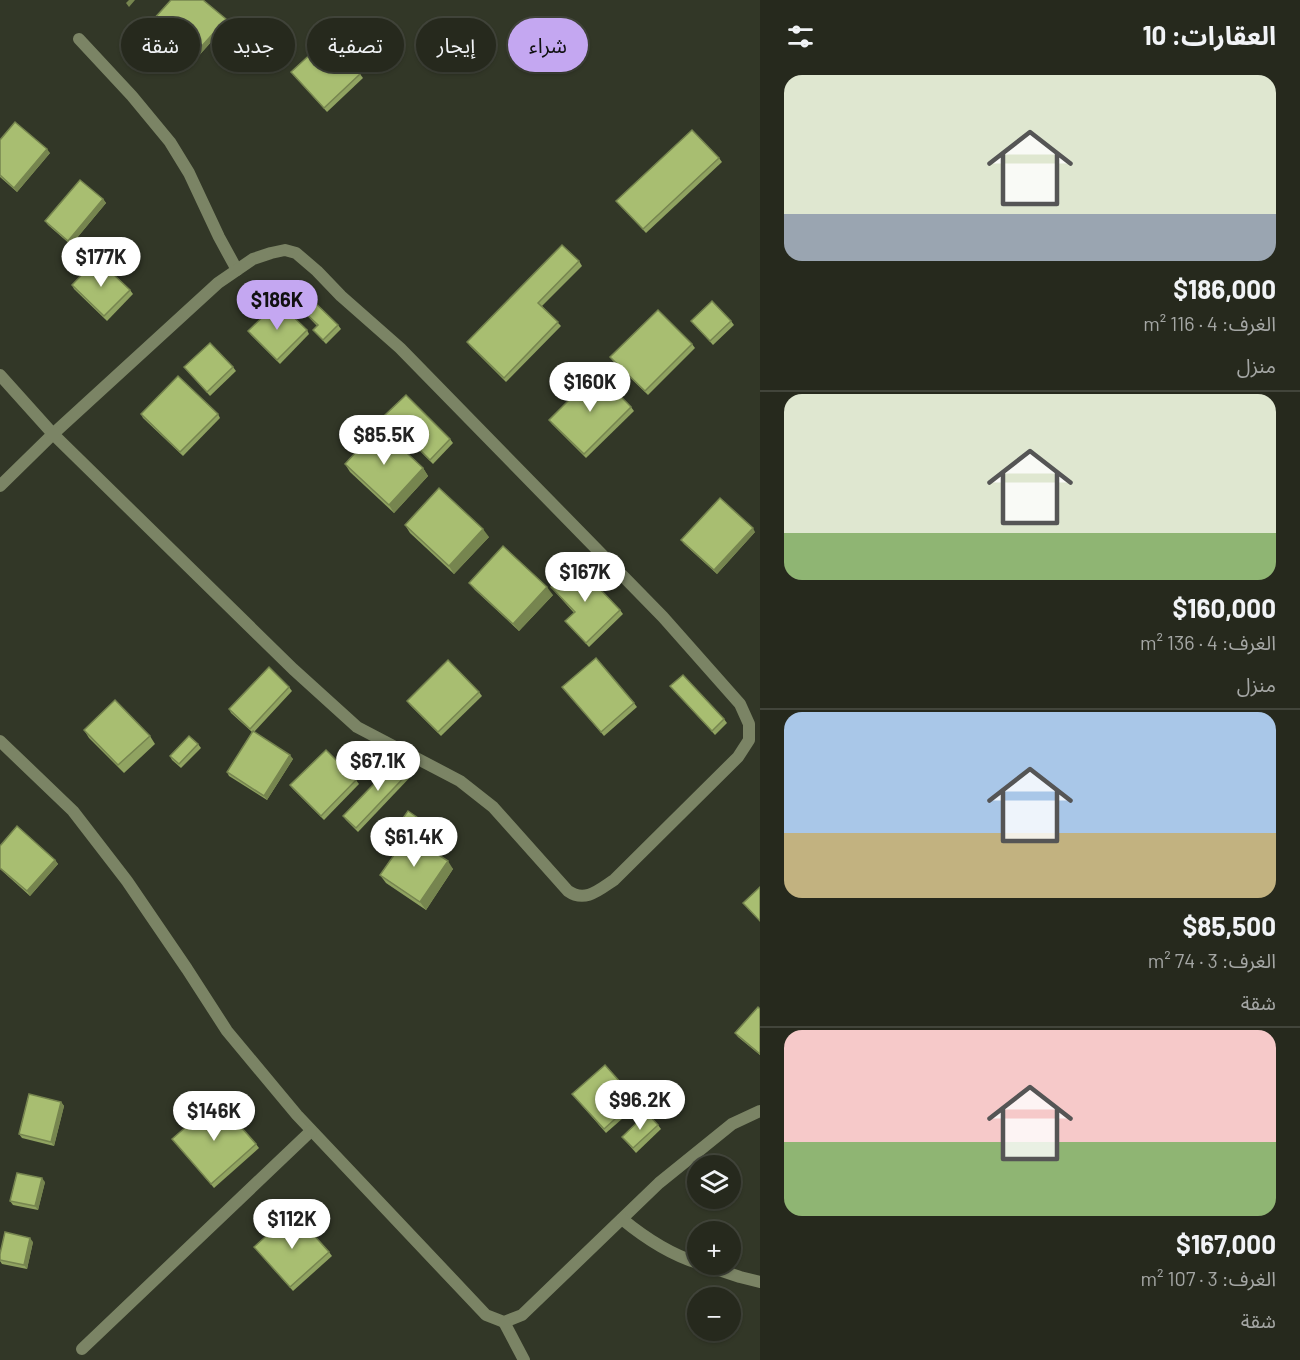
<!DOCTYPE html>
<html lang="ar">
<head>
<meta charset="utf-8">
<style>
	:root { --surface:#26291d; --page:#32352a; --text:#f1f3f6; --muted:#a4a6a4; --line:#42453b; --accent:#c4a7f1 }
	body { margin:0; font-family:Barlow,"Noto Sans Arabic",sans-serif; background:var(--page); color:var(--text); direction:rtl; height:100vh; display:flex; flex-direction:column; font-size:22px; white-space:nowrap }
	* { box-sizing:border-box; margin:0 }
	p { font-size:20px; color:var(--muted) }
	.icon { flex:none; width:33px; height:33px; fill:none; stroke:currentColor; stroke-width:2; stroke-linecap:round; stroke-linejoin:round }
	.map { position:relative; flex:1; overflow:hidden; direction:ltr }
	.sheet { display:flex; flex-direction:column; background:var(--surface); width:540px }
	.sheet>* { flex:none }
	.guide { position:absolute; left:18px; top:18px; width:570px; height:54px; direction:rtl; display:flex; gap:12px }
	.buttons { position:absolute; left:687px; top:1155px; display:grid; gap:12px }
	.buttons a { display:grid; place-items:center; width:54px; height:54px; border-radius:50%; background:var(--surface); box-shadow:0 2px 4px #0004,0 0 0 2px var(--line); font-size:30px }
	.price { position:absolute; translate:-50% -51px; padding:0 14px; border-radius:21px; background:#fff; color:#222; font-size:20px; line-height:39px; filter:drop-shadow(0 2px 3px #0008) }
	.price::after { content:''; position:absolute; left:50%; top:36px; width:18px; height:14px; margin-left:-9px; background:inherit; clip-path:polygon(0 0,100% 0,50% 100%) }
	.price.selected { background:var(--accent); color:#111 }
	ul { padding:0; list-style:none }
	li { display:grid; align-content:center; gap:12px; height:318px; padding:0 24px }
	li+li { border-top:2px solid var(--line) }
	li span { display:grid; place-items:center; height:186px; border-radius:18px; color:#555 }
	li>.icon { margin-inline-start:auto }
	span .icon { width:108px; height:108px; fill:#fffc; stroke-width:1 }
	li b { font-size:26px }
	h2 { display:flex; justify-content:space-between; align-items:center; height:72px; padding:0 24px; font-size:26px }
	.pill { padding:0 21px; border-radius:27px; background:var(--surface); box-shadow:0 2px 4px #0004,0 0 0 2px var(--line); font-size:21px; line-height:54px }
	.pill.selected { background:var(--accent); color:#111 }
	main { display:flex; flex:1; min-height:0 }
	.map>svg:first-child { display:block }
</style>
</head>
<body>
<main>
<section class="sheet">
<h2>العقارات: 10<svg class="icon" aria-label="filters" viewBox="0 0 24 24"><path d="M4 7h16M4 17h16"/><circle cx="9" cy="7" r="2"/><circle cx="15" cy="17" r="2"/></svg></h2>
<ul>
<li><span style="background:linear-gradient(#dfe7d0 75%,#9aa5b1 0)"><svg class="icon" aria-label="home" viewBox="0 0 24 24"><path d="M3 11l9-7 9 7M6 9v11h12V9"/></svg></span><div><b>$186,000</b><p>الغرف: 4 · 116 m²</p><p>منزل</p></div></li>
<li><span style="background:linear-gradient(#dfe7d0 75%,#8fb573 0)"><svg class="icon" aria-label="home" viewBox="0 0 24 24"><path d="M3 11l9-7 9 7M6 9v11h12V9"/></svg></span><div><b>$160,000</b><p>الغرف: 4 · 136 m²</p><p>منزل</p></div></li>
<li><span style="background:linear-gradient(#a9c7e8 65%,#c2b280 0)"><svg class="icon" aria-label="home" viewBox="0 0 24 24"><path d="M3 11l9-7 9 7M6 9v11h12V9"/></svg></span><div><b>$85,500</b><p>الغرف: 3 · 74 m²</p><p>شقة</p></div></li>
<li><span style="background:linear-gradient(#f6c9c9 60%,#8fb573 0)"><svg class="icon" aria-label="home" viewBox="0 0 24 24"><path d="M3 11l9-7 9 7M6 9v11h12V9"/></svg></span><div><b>$167,000</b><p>الغرف: 3 · 107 m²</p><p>شقة</p></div></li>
</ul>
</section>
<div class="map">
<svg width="760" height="1360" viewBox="0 0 760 1360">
	<rect width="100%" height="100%" fill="#323727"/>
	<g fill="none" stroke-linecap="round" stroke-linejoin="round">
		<g stroke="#7b8465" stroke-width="12">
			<path d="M79,39L132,96L170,142L189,173L219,237L237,270"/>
			<path d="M0,375L53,434L293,669L357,727L460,781L493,807L568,891C585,903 599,890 614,880L738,757L749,740V724L740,704L663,617L400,348L341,296L317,271L296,253L285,250L271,253L253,259L218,283L53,434L0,486"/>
			<path d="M0,741L73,811L127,881L187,969L227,1031L297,1115L486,1315L504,1322L522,1315L659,1183L732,1124L760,1111"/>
			<path d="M622,1219C645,1238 669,1254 698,1263"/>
			<path d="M701,1264L740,1277L760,1282"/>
			<path d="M504,1322L524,1360"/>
			<path d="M82,1349L311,1131"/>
		</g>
	</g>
	<g fill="#90a361">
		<path d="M152,21L228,23L195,60L155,25Z"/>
		<path d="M291,72L360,74L363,78L327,112Z"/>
		<path d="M0,140L50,153L17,192L0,177Z"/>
		<path d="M719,158L722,162L646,233L616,201Z"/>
		<path d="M103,199L106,203L71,245L48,225L45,221Z"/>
		<path d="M579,261L582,266L542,306L561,326L506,382L470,346L467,342Z"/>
		<path d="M72,285L130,290L133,294L107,321L74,289Z"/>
		<path d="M297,305L338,325L341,329L326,344L313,330L317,326Z"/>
		<path d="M691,321H731L734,325L713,345Z"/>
		<path d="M307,330L309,334L280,364L251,335L248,331Z"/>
		<path d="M692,344L695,348L648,395L613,361L610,357Z"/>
		<path d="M184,367H233L236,371L210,396Z"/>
		<path d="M631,407L634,411L586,458L552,424L549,420Z"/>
		<path d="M141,414H218L220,418L183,456L143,418Z"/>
		<path d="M385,415L450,439L453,443L433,464L388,419Z"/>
		<path d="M345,464L423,468L428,476L394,513L350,472Z"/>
		<path d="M405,525L489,537L454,574L410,533Z"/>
		<path d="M755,532L717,574L684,544L681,540Z"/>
		<path d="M469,583L553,595L519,631L475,590Z"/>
		<path d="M551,587L620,610L623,614L589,647L565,621L574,613Z"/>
		<path d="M670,686L724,719L727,723L715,735Z"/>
		<path d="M289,687L292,691L254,732L293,759L267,800L229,776L227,772L252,732L231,713L229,709Z"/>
		<path d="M562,687L634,703L637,707L604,736Z"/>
		<path d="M479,692L482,696L441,736L410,705L407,701Z"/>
		<path d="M84,730L150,736L155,744L124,773L89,738Z"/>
		<path d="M198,744L201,748L181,768L172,760L170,756Z"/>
		<path d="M413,768L415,772L358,832L346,820L343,816Z"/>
		<path d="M356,780L359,784L324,820L293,789L290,785Z"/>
		<path d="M396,828L437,831L439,835L430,849L453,869L426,910L386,883L380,875L406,837L399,832Z"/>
		<path d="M0,846L55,860L58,864L30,896L0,869Z"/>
		<path d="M760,1009V1055L738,1037L735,1033Z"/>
		<path d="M572,1094L636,1100L639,1104L606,1133Z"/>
		<path d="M61,1102L64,1106L54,1146L22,1138L19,1134Z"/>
		<path d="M658,1125L661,1129L636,1153L622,1137Z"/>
		<path d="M172,1139L256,1144L259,1148L214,1188Z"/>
		<path d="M45,1182L38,1210L13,1205L10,1201Z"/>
		<path d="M33,1242L27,1269L2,1264L0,1261V1254Z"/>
		<path d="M254,1247L329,1252L332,1256L293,1291Z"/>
	</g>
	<g fill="#76854f">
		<path d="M129,0H135L129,7L126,3Z"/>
		<path d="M226,19L228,23L195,60L193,56Z"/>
		<path d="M47,149L50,153L17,192L14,188Z"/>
		<path d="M103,199L106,203L71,245L68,241Z"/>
		<path d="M423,468L428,476L394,513L389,505Z"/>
		<path d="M753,528L755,532L717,574L714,570Z"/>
		<path d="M483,529L489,537L454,574L449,566Z"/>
		<path d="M547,587L553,595L519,631L513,624Z"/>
		<path d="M290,755L293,759L267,800L264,796Z"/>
		<path d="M437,831L439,835L428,852L425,848Z"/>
		<path d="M55,860L58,864L30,896L27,891Z"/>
		<path d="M448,861L453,869L426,910L420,902Z"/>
		<path d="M61,1102L64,1106L54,1146L51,1142Z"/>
		<path d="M42,1178L45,1182L38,1210L35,1206Z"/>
		<path d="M30,1238L33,1242L27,1269L24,1265Z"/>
	</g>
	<g fill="#a8be71" stroke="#76854f" stroke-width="1.5">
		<path d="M171,0H203L226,19L193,56L152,21Z"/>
		<path d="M327,39L360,74L324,108L291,72Z"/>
		<path d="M15,122L47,149L14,188L0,175V140Z"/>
		<path d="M692,130L719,158L643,229L616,201Z"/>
		<path d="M80,180L103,199L68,241L45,221Z"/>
		<path d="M562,245L579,261L538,303L558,322L504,378L467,342Z"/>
		<path d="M97,259L130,290L104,316L72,285Z"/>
		<path d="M307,295L338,325L323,340L313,330L318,325L297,305Z"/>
		<path d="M712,301L731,321L710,341L691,321Z"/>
		<path d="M278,302L307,330L277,360L248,331Z"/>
		<path d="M658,310L692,344L645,391L610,357Z"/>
		<path d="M210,343L233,367L207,392L184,367Z"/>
		<path d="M597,372L631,407L584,454L549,420Z"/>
		<path d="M178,376L218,414L180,452L141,414Z"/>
		<path d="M406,395L450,439L430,460L385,415Z"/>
		<path d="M379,427L423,468L389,505L345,464Z"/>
		<path d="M439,488L483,529L449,566L405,525Z"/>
		<path d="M720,498L753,528L714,570L681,540Z"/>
		<path d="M503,546L547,587L513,624L469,583Z"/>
		<path d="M575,563L620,610L586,643L565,621L575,612L551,587Z"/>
		<path d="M596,658L634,703L601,732L562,687Z"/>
		<path d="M448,660L479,692L438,732L407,701Z"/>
		<path d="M269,667L289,687L250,729L229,709Z"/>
		<path d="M683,675L724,719L712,731L670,686Z"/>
		<path d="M115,700L150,736L118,765L84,730Z"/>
		<path d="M253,731L290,755L264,796L227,772Z"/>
		<path d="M189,736L198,744L179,764L170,756Z"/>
		<path d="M326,750L356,780L321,816L290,785Z"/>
		<path d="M400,757L413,768L356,828L343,816Z"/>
		<path d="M408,811L437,831L426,846L408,835L407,836L396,828Z"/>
		<path d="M17,826L55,860L27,891L0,868V846Z"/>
		<path d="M408,835L448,861L420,902L380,875Z"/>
		<path d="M760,887V921L743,903Z"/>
		<path d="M758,1007L760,1009V1054L735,1033Z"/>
		<path d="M605,1065L636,1100L604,1129L572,1094Z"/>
		<path d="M29,1094L61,1102L51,1142L19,1134Z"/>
		<path d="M217,1100L256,1144L211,1184L172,1139Z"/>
		<path d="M647,1113L658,1125L633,1148L622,1137Z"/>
		<path d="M17,1173L42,1178L35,1206L10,1201Z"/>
		<path d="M293,1212L329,1252L290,1287L254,1247Z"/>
		<path d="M5,1232L30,1238L24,1265L0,1260V1254Z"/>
	</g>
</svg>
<div class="buttons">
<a><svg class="icon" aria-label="layers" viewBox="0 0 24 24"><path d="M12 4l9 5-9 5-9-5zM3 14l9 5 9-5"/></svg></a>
<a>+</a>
<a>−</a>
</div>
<b class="price" style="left:101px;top:288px">$177K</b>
<b class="price selected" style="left:277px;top:331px">$186K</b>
<b class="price" style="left:590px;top:413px">$160K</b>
<b class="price" style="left:384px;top:466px">$85.5K</b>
<b class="price" style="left:585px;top:603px">$167K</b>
<b class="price" style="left:378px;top:792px">$67.1K</b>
<b class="price" style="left:414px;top:868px">$61.4K</b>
<b class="price" style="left:640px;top:1131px">$96.2K</b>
<b class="price" style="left:214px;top:1142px">$146K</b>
<b class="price" style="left:292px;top:1250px">$112K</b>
<div class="guide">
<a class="pill selected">شراء</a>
<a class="pill">إيجار</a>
<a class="pill">تصفية</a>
<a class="pill">جديد</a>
<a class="pill">شقة</a>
</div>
</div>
</main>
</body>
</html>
